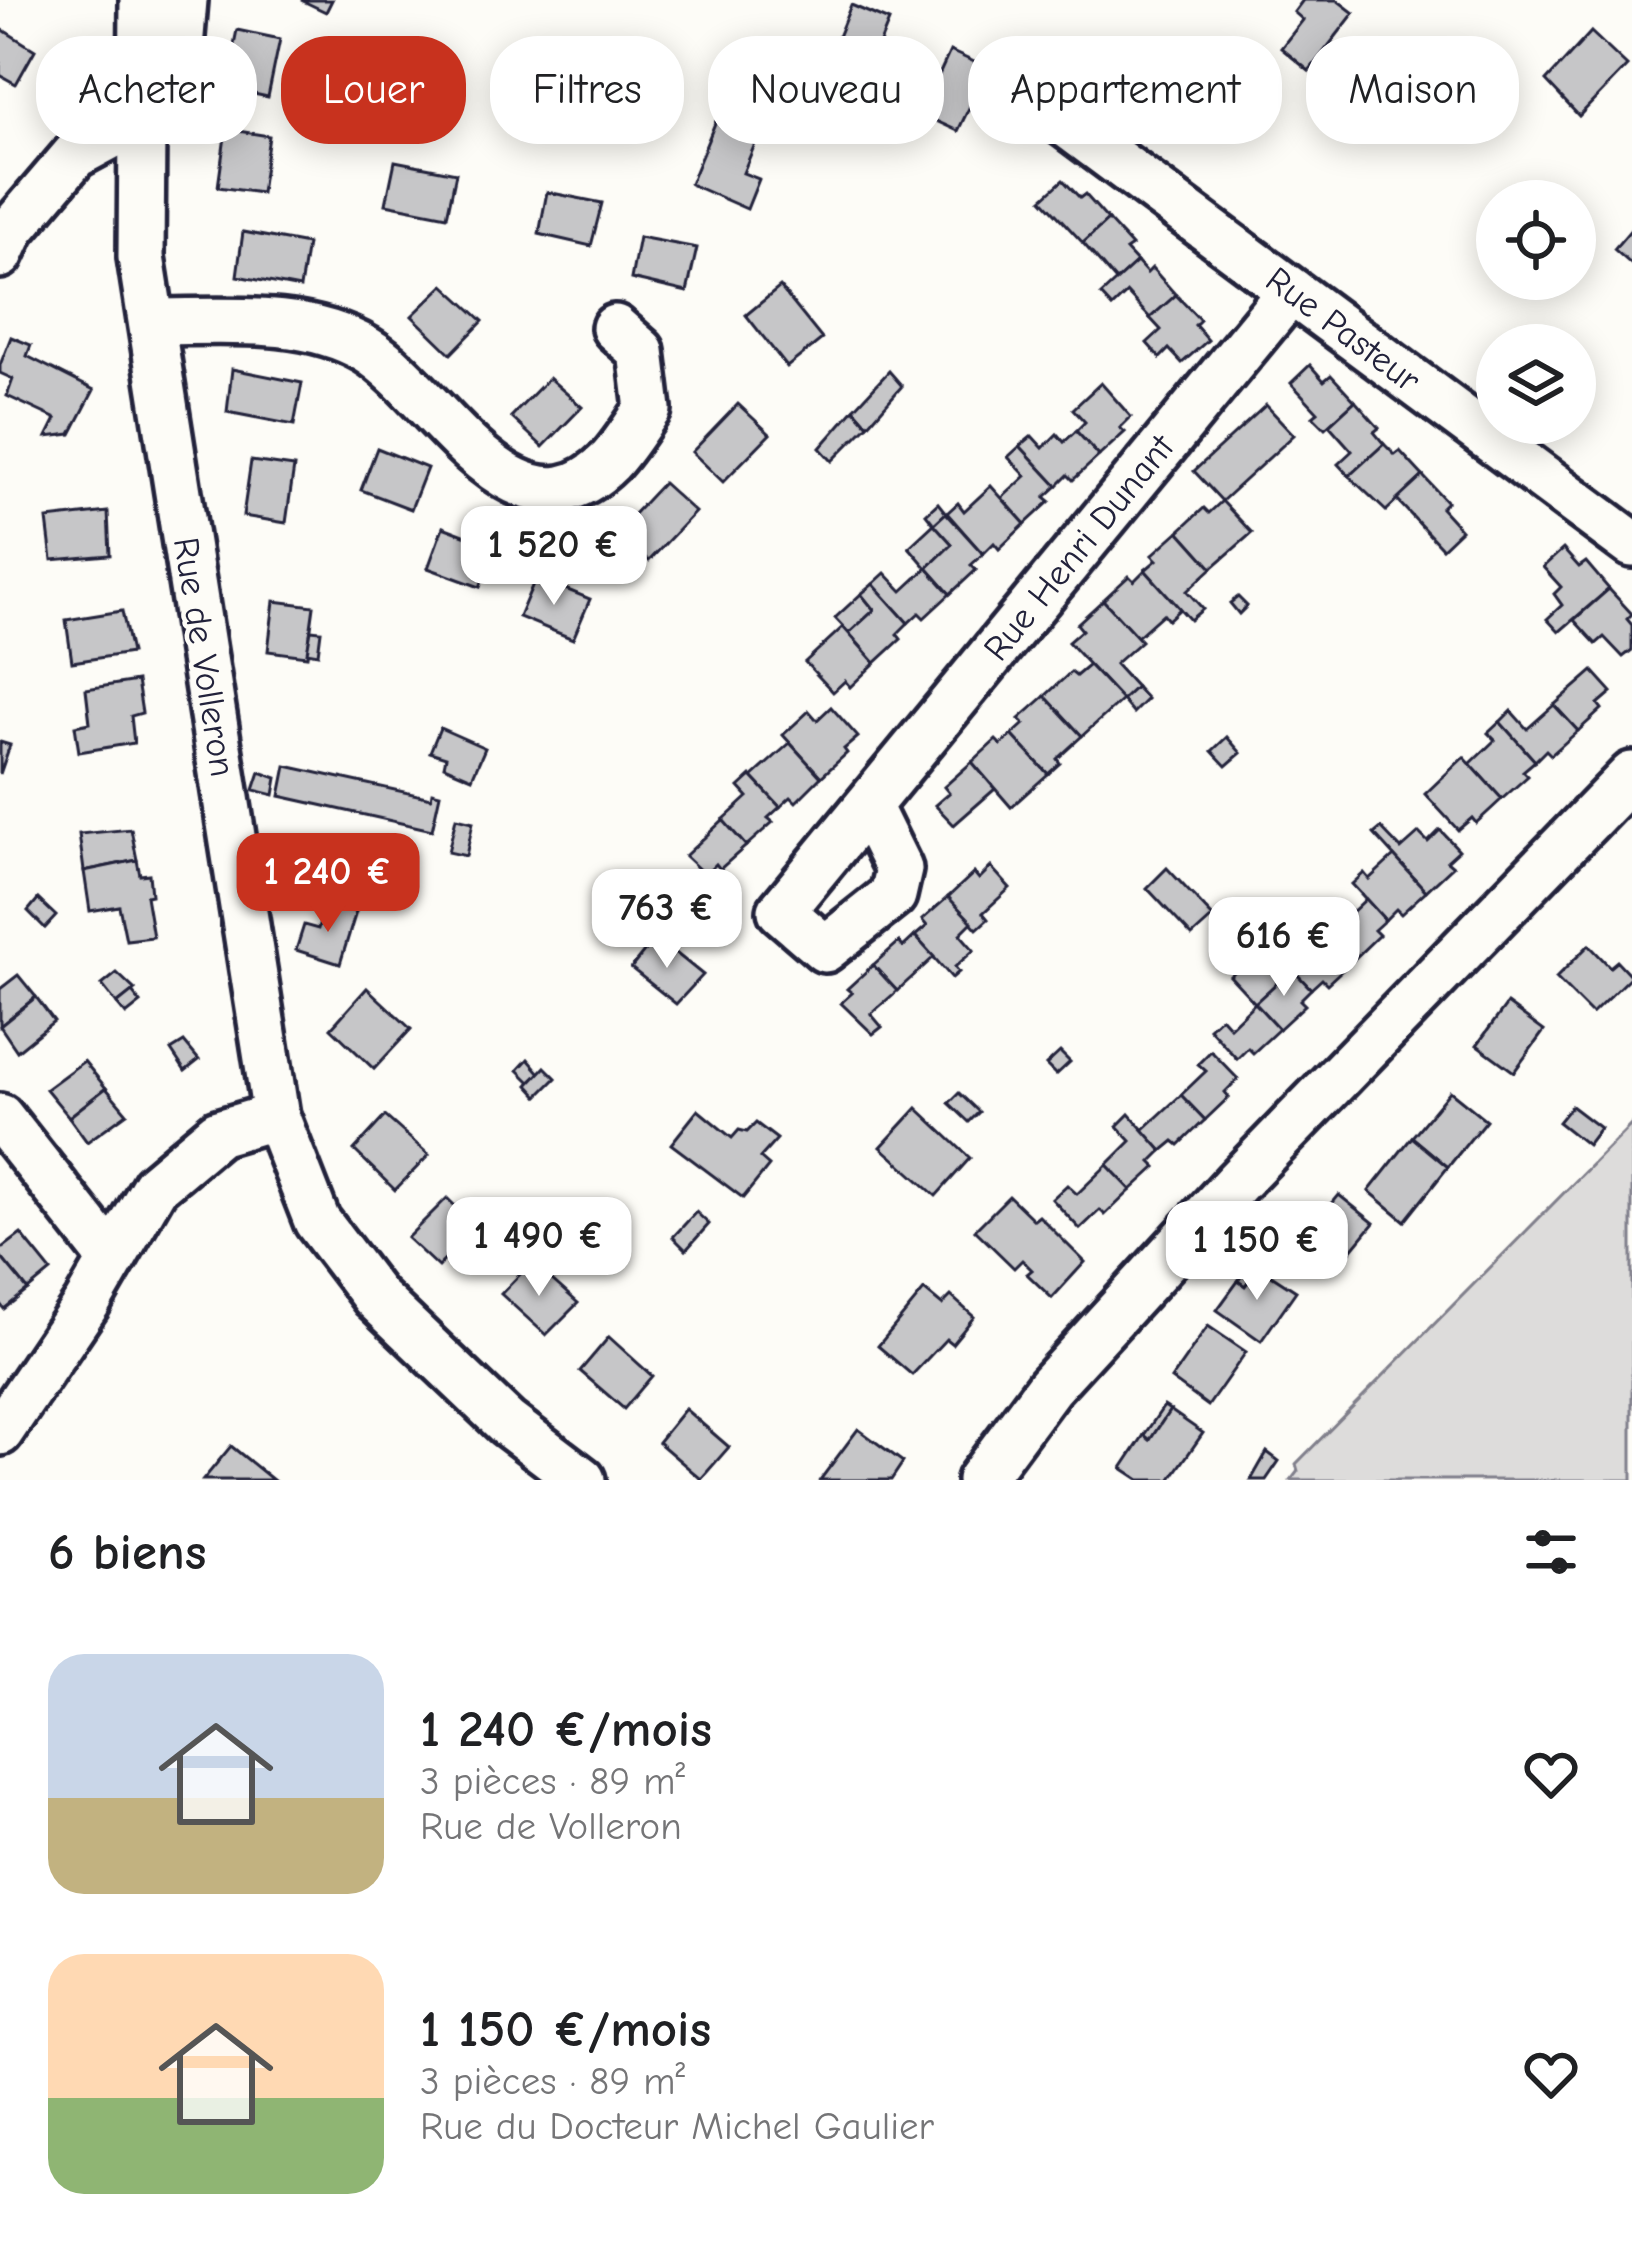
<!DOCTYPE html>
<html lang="fr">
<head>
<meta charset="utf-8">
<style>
	:root { --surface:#fff; --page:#f6f6f6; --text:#202124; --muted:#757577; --accent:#c8321e }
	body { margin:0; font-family:"Comic Neue",sans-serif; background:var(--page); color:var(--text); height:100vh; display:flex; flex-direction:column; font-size:45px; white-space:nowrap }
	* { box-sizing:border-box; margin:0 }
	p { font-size:39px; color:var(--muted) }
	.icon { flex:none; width:66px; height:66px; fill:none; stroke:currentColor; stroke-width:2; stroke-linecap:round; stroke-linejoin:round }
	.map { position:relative; height:1480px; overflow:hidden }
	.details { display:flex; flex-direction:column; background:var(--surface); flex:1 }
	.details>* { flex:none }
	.guide { position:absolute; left:36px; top:36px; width:1560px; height:108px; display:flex; gap:24px }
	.buttons { position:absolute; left:1476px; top:180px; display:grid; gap:24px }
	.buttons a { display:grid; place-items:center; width:120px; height:120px; border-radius:50%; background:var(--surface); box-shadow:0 6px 30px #0003; font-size:60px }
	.price { position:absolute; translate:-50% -102px; padding:0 27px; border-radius:24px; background:#fff; color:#222; font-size:39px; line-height:78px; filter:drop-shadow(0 3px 6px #0008) }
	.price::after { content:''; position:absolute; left:50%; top:72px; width:36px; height:27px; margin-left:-18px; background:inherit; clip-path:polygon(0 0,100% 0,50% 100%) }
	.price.selected { background:var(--accent); color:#fff }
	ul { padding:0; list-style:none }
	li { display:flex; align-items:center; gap:36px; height:300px; padding:0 48px }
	li span { display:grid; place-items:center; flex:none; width:336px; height:240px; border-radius:36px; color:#555 }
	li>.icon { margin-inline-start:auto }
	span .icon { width:144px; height:144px; fill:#fffc; stroke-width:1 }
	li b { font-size:51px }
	h2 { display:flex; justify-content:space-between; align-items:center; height:144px; padding:0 48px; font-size:51px }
	.tag { padding:0 42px; border-radius:48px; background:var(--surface); box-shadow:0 6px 30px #0003; font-size:42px; line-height:108px }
	.tag.selected { background:var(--accent); color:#fff }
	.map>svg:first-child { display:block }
</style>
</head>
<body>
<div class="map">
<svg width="1632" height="1480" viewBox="0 0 1632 1480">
	<rect width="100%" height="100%" fill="#fdfcf7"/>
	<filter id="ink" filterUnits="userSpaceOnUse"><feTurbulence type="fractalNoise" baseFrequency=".00833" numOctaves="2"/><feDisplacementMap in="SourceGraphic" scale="24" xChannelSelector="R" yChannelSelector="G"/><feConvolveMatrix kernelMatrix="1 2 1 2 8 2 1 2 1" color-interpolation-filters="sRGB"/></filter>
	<g filter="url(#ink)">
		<path fill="#dddcdb" stroke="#807f8b" stroke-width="3" d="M1632,1124V1480H1291L1298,1471L1296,1464Z"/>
		<g fill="#c6c6c8" stroke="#22223b" stroke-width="3">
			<path d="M301,0H332L326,12Z"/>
			<path d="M1303,0H1337L1354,13L1309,71L1281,48L1303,20L1294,12Z"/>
			<path d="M851,5L889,21L858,97L820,81Z"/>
			<path d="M0,28L35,50L16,84L0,75Z"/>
			<path d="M237,30L280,39L268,97L225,88Z"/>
			<path d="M1591,32L1627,66L1579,116L1546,81Z"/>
			<path d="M950,51L994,71L986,87L980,85L958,131L921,114Z"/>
			<path d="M1221,53L1258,80L1224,126L1189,100Z"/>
			<path d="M720,111L762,127L743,173L759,179L747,209L690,184Z"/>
			<path d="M226,129L269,136L261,193L218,187Z"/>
			<path d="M395,161L456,173L447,216L386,204Z"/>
			<path d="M1063,180L1080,198L1085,194L1108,220L1083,243L1042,199Z"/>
			<path d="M547,192L602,203L591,246L539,234Z"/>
			<path d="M1108,220L1132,246L1126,250L1137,262L1116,281L1083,243Z"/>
			<path d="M1632,228V265L1614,249Z"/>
			<path d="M243,232L307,244L300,288L237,276Z"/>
			<path d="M639,237L697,248L687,292L631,279Z"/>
			<path d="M1137,262L1147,273L1152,268L1176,295L1150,318L1127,293L1112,307L1101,295Z"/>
			<path d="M444,285L483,321L451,354L412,316Z"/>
			<path d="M780,287L822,339L787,367L746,315Z"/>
			<path d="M1176,295L1200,320L1195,325L1208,340L1182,363L1169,349L1160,358L1147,343L1161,330L1150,318Z"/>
			<path d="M11,337L31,345L27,356L94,390L71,434L47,437L56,419L7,396L13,379L0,373V365Z"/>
			<path d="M1310,365L1324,381L1331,375L1355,401L1325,428L1313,416L1318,412L1291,383Z"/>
			<path d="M232,369L302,383L294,425L227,412Z"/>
			<path d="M889,371L902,386L868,425L854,409Z"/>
			<path d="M549,378L582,407L543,447L511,417Z"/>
			<path d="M1101,383L1131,417L1120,428L1125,432L1099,456L1076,431L1085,422L1073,409Z"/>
			<path d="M1355,401L1379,428L1374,432L1384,444L1349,476L1338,464L1352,451L1329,425Z"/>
			<path d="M738,404L770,434L723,482L692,452Z"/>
			<path d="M1266,405L1294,435L1222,501L1194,471Z"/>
			<path d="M854,409L868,425L832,461L820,448Z"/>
			<path d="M1076,431L1099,456L1073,480L1068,475L1057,486L1020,446L1032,436L1043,448L1057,434L1064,442Z"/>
			<path d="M1384,444L1395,455L1400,451L1423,476L1386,511L1349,476Z"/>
			<path d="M1020,446L1057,486L1045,497L1050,501L1025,524L1002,498L1026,476L1008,457Z"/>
			<path d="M377,448L427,468L411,509L361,490Z"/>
			<path d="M251,461L294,467L286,523L243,516Z"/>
			<path d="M1423,476L1447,502L1441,508L1461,530L1442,548L1397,500Z"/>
			<path d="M663,483L695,512L649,561L617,532Z"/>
			<path d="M991,486L1025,524L999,549L994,543L983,554L947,513L958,503L964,511Z"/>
			<path d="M1222,501L1252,533L1212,568L1179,531L1204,508L1209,513Z"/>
			<path d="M938,503L946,513L934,524L926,514Z"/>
			<path d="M108,512L110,555L52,560L47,519Z"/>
			<path d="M946,513L983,554L971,565L976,570L950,594L927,568L952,544L934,524Z"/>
			<path d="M934,524L952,544L927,568L909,547Z"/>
			<path d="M443,527L496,547L480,587L428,568Z"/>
			<path d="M1179,531L1212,568L1187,591L1203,609L1190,620L1145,570L1157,560L1152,555Z"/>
			<path d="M1563,549L1579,567L1586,562L1609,589L1559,632L1547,619L1562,605L1554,594L1561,587L1543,567Z"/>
			<path d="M927,568L950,594L924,618L919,613L908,623L873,584L885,573L902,591Z"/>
			<path d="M1145,570L1180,609L1168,620L1163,614L1137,637L1103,600L1129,576L1134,581Z"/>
			<path d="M536,577L590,599L573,639L519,617Z"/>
			<path d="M873,584L908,623L897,634L901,639L875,663L849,633L874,610L861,594Z"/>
			<path d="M1609,589L1632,614L1627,619L1632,625V650L1623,657L1604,637L1596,644L1574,620Z"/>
			<path d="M861,594L874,610L849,633L835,618Z"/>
			<path d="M1238,597L1247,606L1239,614L1230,603Z"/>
			<path d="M1103,600L1141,641L1115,664L1136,687L1122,700L1068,642L1082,630L1077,624Z"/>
			<path d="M274,601L314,606L307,656L268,651Z"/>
			<path d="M122,611L131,653L72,662L66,620Z"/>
			<path d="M843,627L875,663L850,687L845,681L833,692L805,662Z"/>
			<path d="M311,630L321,631L318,654L307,652Z"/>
			<path d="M1089,665L1122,700L1082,736L1045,696L1071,672L1076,676Z"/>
			<path d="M1593,671L1612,692L1598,704L1602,709L1578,731L1554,705Z"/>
			<path d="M137,681L142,713L131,716L134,743L79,752L75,726L90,723L86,689Z"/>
			<path d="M1136,687L1147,699L1133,713L1122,700Z"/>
			<path d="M1045,696L1082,736L1057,759L1060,763L1048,774L1012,735L1024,724L1019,719Z"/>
			<path d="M1554,705L1578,731L1551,755L1546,750L1535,761L1500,722L1511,711L1527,729Z"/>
			<path d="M831,707L858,737L844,749L847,753L821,777L783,735L809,711L817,720Z"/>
			<path d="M1500,722L1535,761L1523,771L1528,776L1502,799L1470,764L1495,740L1488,733Z"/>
			<path d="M440,728L485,748L472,778L444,766L446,757L430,752Z"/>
			<path d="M1012,735L1048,774L1011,807L972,762L996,740L1001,745Z"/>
			<path d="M1227,737L1241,753L1226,766L1212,751Z"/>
			<path d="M0,742L10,745L0,774Z"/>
			<path d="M790,743L821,777L796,802L791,797L780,807L752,777Z"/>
			<path d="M1464,757L1502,799L1476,823L1472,818L1458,830L1425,794Z"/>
			<path d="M972,762L995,789L954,825L935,805L949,793L944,787Z"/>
			<path d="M286,766L431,798L432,792L440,794L432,830L280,796Z"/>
			<path d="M260,772L277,778L274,795L254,790Z"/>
			<path d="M751,776L780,807L768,818L773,822L746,846L723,820L748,797L739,787Z"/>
			<path d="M456,818L473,822L466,856L448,852Z"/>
			<path d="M723,820L746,846L720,869L716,864L705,875L685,856Z"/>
			<path d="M1381,828L1401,849L1419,833L1428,842L1440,830L1459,850L1447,861L1453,866L1426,891L1374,834Z"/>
			<path d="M131,829L137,860L84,871L79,834Z"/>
			<path d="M1394,856L1426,891L1401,914L1396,909L1385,920L1352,884L1364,873L1369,879Z"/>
			<path d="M137,860L140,875L149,874L151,895L146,896L153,937L126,940L119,906L90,911L84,871Z"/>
			<path d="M991,867L1010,888L983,913L988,919L977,929L948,897L974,873L979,879Z"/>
			<path d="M1167,868L1213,917L1192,936L1147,888Z"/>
			<path d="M948,897L972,922L960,934L974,950L955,967L959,972L952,978L915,936L927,926L922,920Z"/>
			<path d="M38,899L56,916L45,928L28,911Z"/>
			<path d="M1366,899L1385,920L1374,930L1379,935L1353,960L1329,934Z"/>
			<path d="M326,903L356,912L340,964L296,950L304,925L318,929Z"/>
			<path d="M1329,934L1353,960L1327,984L1322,979L1311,989L1292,969Z"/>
			<path d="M915,936L934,957L897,991L873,965L899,942L903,947Z"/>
			<path d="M656,937L703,975L676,1004L631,968Z"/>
			<path d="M1267,941L1292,969L1255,1003L1230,976Z"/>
			<path d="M1589,945L1610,967L1617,961L1631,976L1592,1014L1556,978Z"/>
			<path d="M873,965L897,991L871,1014L882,1027L873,1034L841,1003L852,993L847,989Z"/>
			<path d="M1292,969L1311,989L1300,1000L1305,1005L1279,1029L1255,1003Z"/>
			<path d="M117,973L135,990L117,1004L102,985Z"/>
			<path d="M18,975L36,997L0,1026V989Z"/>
			<path d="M367,988L411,1029L374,1069L331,1028Z"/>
			<path d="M132,992L141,1003L126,1015L117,1004Z"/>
			<path d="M36,997L54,1021L17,1051L0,1026Z"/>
			<path d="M1255,1003L1279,1029L1253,1053L1248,1048L1237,1059L1209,1028L1221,1017L1230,1027Z"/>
			<path d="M1507,1004L1544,1031L1514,1072L1477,1045Z"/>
			<path d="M184,1042L199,1060L185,1071L171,1050Z"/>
			<path d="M1211,1051L1238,1079L1225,1092L1229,1097L1205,1120L1181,1095L1206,1071L1198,1064Z"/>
			<path d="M1060,1052L1070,1062L1056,1075L1046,1065Z"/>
			<path d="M528,1059L540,1073L530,1082L518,1070Z"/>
			<path d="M84,1061L106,1088L69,1117L46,1089Z"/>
			<path d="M545,1067L556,1078L538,1096L528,1085Z"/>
			<path d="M106,1088L127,1113L87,1142L69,1117Z"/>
			<path d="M1450,1091L1486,1120L1448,1167L1412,1137Z"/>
			<path d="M959,1093L979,1112L969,1122L949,1103Z"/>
			<path d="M1181,1095L1205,1120L1179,1145L1174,1141L1162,1151L1143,1130Z"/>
			<path d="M1571,1106L1600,1128L1587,1145L1558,1122Z"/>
			<path d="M917,1108L970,1158L936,1196L881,1147Z"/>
			<path d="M698,1110L732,1138L739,1130L747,1132L756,1123L777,1139L760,1158L769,1166L743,1198L671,1144Z"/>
			<path d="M1129,1114L1162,1151L1151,1162L1156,1167L1131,1190L1107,1165L1131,1141L1117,1126Z"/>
			<path d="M385,1116L429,1155L395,1190L354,1150Z"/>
			<path d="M1412,1137L1448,1167L1405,1221L1369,1191Z"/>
			<path d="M1107,1165L1131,1190L1105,1215L1100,1210L1080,1229L1052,1199L1067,1185L1077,1194Z"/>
			<path d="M1339,1195L1374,1223L1337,1268L1302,1240Z"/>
			<path d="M1009,1196L1034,1220L1039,1216L1085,1262L1052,1298L1027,1274L1032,1270L1022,1260L1014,1268L975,1230Z"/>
			<path d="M447,1198L476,1227L438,1267L407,1238Z"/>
			<path d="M696,1212L709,1224L686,1250L673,1237Z"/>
			<path d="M21,1234L51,1271L28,1290L0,1256V1250Z"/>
			<path d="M0,1256L28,1290L4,1309L0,1304Z"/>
			<path d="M532,1262L578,1303L546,1335L501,1294Z"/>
			<path d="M1251,1262L1259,1267L1245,1286L1238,1281Z"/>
			<path d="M1259,1267L1296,1291L1261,1341L1217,1310L1238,1281L1245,1286Z"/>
			<path d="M924,1290L942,1305L951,1296L974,1317L952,1344L946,1339L912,1375L878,1346Z"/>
			<path d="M1208,1326L1246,1352L1208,1406L1171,1379Z"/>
			<path d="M609,1337L652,1376L624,1409L580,1371Z"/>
			<path d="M1164,1406L1170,1410L1150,1440L1144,1435Z"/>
			<path d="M685,1409L729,1447L701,1479L658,1442Z"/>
			<path d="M1170,1410L1203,1433L1170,1480H1140L1122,1468L1144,1435L1150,1440Z"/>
			<path d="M858,1429L903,1462L891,1480H820Z"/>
			<path d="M231,1446L273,1480H203Z"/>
			<path d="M1267,1452L1279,1461L1266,1480H1251Z"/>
		</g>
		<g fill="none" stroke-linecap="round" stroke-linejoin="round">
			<g stroke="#22223b" stroke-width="54">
				<g id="minor">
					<path d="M143,0L141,257L276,1116L317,1221L375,1297L507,1423L582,1480"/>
					<path d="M141,96L179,60L184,0"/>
					<path d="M1054,115L1632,544"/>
					<path d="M0,255L12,229L75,155L140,120"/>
					<path d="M152,322C223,322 304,313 367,350C437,392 516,555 610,461C624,446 636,426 648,409L641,351L615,328"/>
					<path d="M868,806L899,869L893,895L825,949L781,911L1291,291"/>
					<path d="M0,1117L112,1259"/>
					<path d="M0,1432L87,1303L155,1186L218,1133L276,1116"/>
					<path d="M980,1480L1049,1387L1237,1182L1632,775"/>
				</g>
			</g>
			<use href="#minor" stroke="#fdfcf7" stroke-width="45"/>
		</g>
	</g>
	<g text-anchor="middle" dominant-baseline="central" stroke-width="9" stroke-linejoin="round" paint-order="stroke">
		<g font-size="36" fill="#22223b" stroke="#fdfcf7">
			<text transform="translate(1343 330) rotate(37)">Rue Pasteur</text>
			<text transform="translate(1079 548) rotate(-51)">Rue Henri Dunant</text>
			<text transform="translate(204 657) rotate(81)">Rue de Volleron</text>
		</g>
	</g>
</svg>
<div class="buttons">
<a><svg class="icon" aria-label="locate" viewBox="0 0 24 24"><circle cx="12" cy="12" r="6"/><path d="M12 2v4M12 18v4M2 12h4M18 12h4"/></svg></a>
<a><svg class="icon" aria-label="layers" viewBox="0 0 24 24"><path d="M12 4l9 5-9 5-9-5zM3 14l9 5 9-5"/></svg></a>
</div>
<b class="price" style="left:554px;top:608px">1 520 €</b>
<b class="price selected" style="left:328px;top:935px">1 240 €</b>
<b class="price" style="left:667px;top:971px">763 €</b>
<b class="price" style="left:1284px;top:999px">616 €</b>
<b class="price" style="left:539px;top:1299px">1 490 €</b>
<b class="price" style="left:1257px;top:1303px">1 150 €</b>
<div class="guide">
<a class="tag">Acheter</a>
<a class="tag selected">Louer</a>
<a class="tag">Filtres</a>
<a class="tag">Nouveau</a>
<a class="tag">Appartement</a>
<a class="tag">Maison</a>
</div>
</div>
<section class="details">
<h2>6 biens<svg class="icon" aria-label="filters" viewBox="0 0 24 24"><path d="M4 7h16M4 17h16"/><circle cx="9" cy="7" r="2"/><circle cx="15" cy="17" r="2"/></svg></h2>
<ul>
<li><span style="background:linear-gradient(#c9d6e8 60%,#c2b280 0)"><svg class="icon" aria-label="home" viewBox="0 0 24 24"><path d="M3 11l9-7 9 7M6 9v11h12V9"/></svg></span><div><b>1 240 €/mois</b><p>3 pièces · 89 m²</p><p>Rue de Volleron</p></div><svg class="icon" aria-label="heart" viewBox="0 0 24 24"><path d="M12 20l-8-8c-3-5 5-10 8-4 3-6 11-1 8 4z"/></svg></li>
<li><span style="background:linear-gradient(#ffd9b3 60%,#8fb573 0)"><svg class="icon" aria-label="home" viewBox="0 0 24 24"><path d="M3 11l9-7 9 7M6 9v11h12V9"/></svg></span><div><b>1 150 €/mois</b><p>3 pièces · 89 m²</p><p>Rue du Docteur Michel Gaulier</p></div><svg class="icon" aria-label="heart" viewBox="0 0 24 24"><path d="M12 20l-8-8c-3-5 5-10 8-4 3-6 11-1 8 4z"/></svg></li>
</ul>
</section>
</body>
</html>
